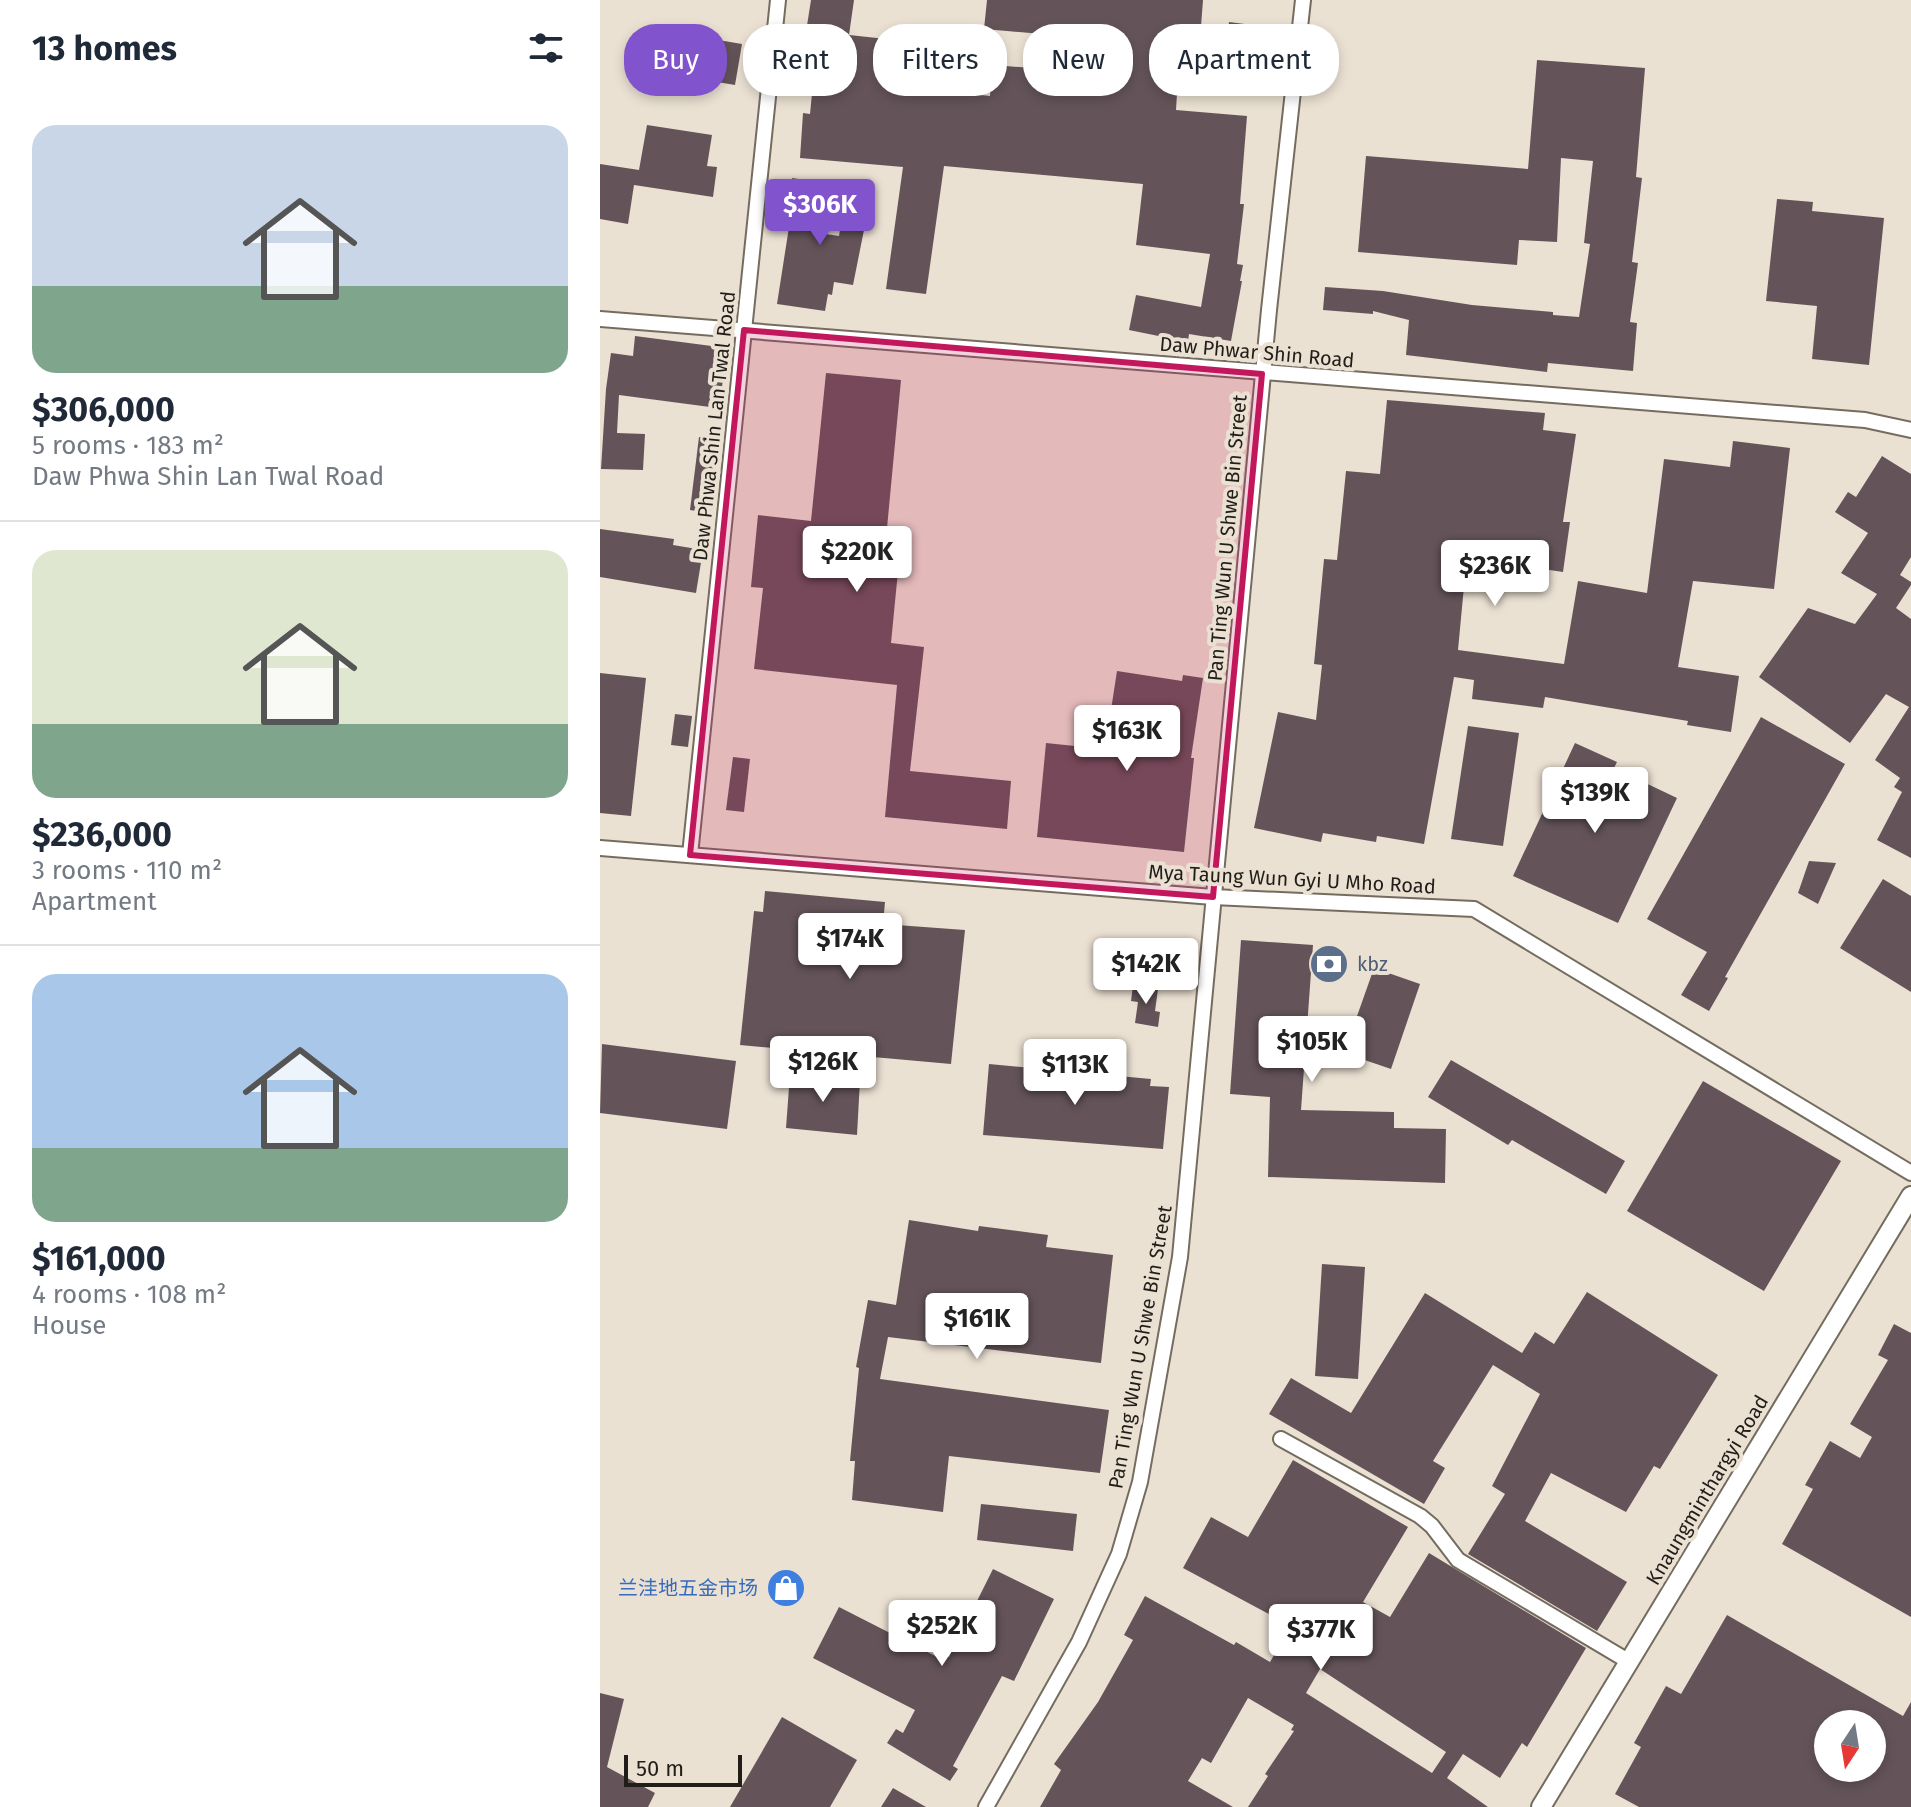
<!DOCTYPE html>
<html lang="en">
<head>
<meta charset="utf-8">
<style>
	:root { --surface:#fff; --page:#f6f6f7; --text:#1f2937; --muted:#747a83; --line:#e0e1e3; --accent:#8153cc }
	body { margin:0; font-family:"Fira Sans","Noto Sans SC",sans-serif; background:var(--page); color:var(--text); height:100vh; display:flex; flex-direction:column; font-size:30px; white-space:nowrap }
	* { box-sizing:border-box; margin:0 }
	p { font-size:26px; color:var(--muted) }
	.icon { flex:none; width:44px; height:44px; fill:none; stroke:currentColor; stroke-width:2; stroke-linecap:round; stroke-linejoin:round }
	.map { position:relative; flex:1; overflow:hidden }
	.side { display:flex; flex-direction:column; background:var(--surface); width:600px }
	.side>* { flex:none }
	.top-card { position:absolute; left:24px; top:24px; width:760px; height:72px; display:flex; gap:16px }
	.needle { width:52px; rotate:192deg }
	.buttons { position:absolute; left:1214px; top:1710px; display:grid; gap:16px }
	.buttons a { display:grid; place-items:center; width:72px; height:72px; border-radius:50%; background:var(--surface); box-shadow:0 4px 12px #0003; font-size:40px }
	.scale { position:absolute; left:24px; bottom:20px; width:118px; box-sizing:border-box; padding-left:8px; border:4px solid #211d18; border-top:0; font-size:22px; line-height:28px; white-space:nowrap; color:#211d18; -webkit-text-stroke:6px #ebe1d3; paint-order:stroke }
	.price { position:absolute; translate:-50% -68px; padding:0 18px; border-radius:8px; background:#fff; color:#222; font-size:26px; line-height:52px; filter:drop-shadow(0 2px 4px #0008) }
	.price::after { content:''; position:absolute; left:50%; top:48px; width:24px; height:18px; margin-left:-12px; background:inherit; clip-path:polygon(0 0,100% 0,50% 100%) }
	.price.selected { background:var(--accent); color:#fff }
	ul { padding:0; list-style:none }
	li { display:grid; align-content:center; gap:16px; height:424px; padding:0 32px }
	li+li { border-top:2px solid var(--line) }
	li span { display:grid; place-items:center; height:248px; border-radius:24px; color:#555 }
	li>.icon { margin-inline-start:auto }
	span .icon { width:144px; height:144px; fill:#fffc; stroke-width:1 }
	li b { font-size:34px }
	h2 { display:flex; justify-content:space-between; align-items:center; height:96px; padding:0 32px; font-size:34px }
	.tag { padding:0 28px; border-radius:32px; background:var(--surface); box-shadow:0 4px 12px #0003; font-size:28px; line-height:72px }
	.tag.selected { background:var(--accent); color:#fff }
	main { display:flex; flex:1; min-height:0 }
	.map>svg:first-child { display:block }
</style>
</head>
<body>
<main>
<section class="side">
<h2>13 homes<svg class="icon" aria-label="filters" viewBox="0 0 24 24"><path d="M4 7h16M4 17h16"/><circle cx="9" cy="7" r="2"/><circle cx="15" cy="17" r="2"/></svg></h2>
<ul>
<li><span style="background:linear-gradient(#c9d6e8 65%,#7fa58c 0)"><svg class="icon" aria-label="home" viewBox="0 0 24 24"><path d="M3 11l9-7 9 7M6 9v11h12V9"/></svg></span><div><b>$306,000</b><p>5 rooms · 183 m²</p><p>Daw Phwa Shin Lan Twal Road</p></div></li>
<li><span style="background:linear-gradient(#dfe7d0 70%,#7fa58c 0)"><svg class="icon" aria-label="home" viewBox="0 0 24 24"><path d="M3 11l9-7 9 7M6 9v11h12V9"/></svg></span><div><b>$236,000</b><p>3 rooms · 110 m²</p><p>Apartment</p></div></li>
<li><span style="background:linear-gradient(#a9c7e8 70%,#7fa58c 0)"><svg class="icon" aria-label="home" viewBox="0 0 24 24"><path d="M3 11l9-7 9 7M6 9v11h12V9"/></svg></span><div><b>$161,000</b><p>4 rooms · 108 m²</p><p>House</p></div></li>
</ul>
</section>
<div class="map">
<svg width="1311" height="1807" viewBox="0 0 1311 1807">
	<rect width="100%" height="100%" fill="#ebe1d3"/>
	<g fill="#645459" fill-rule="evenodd">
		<path d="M211,0H254L249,35L305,41L302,68L345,72L343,91L390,96L392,65L498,73L500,39L384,29L387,0H603L599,53L620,55L617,81L578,77L576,110L647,116L640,204H644L637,264L643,265L640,281H642L631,341L589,334L588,342L529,330L536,295L601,307L610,254L536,245L543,184L344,166L326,294L286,289L303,167L200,158L203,113L210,114L216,53L203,51Z"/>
		<path d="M629,22L660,26L657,53L626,48Z"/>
		<path d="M65,31L142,44L135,85L58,72Z"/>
		<path d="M937,60L1045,68L1036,177L1042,178L1032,262L1038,263L1030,322L1037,323L1033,371L948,363L947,372L806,355L809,320L773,311V314L723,310L725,287L783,291L872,305L953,312V315L979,317L990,244L984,243L993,161L961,158L957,242L919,240L917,265L758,252L766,156L928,169Z"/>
		<path d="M47,125L112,135L107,166L117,167L113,197L34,185L28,224L0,219V164L39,170Z"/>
		<path d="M192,178L218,182L212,232L239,236L247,186L272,190L253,285L234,282L232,295L228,294L225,311L177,304L189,227L186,226Z"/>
		<path d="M1177,199L1213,202L1212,211L1284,218L1269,365L1212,359L1217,306L1166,301Z"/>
		<path d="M35,336L127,348L122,387L113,386L110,407L19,395L17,433L45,434L43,470L1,469L6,389L11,353L33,356Z"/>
		<path d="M226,373L301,380L287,528L302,530L291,643L324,647L310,771L411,781L407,829L285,817L297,685L154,669L163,588L151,587L158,515L211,521Z"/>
		<path d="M787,400L945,413L943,430L976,434L963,522H970L963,572L923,566V570L866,565L858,650L964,664L978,581L1047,593L1064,459L1130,467L1133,441L1190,448L1174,589L1093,581L1078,667L1139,676L1131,732L1087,725L1088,721L945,697L943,708L872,699L874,680L854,677L824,844L777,836L776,842L723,833L721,842L654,828L678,712L716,720L722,665L714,664L724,559L737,560L746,471L780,474Z"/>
		<path d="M99,437L119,439L110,513L90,510Z"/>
		<path d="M1282,456L1311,474V557L1300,575L1311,582V585L1296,608L1311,619V858L1277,840L1302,792L1294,787L1300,778L1275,760L1309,707L1286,694L1250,743L1159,677L1208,608L1255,624L1277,594L1241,573L1268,533L1235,512L1248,492L1256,497Z"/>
		<path d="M0,529L74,539L73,545L103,550L96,593L0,577Z"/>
		<path d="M517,671L582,681L583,675L603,678L591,758H594L584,852L437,837L446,743L571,756L574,732L509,723Z"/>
		<path d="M0,673L46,678L31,816L0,813Z"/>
		<path d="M75,714L92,716L88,747L71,745Z"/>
		<path d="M1161,717L1245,764L1125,977L1128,978L1109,1011L1081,995L1107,952L1047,919Z"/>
		<path d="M868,726L919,733L903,846L851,839Z"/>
		<path d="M975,743L1017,762L1014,768L1077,798L1018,923L913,876Z"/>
		<path d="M133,757L150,759L144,812L126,810Z"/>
		<path d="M1209,861L1236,863L1218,904L1198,893Z"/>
		<path d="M1283,879L1311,896V992L1240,948Z"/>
		<path d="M165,891L285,902L283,924L365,930L351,1064L140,1045L154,911L163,912Z"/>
		<path d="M641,940L713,945L701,1110L794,1112V1128L846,1129L845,1183L668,1177L670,1097L630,1094Z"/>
		<path d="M774,968L820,984L791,1069L744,1053Z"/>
		<path d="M533,985L558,989L555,1011L560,1012L558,1027L535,1023L538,1002L531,1001Z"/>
		<path d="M2,1044L136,1061L127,1129L0,1113Z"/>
		<path d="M851,1060L1025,1161L1006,1194L912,1140L908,1145L828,1097Z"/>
		<path d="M389,1064L551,1079L550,1086L569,1087L563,1149L383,1135Z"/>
		<path d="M190,1074L260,1080L257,1135L186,1128Z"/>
		<path d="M1103,1081L1241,1161L1164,1291L1027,1211Z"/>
		<path d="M309,1220L378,1231L379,1226L448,1235L446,1247L513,1255L501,1363L288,1337L280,1379L509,1410L500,1473L349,1456L343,1512L252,1500L255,1461H250L259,1368L256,1367L268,1300L296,1305Z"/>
		<path d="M722,1264L765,1267L758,1379L715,1376Z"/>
		<path d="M987,1292L1118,1375L1060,1469L1054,1466L1026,1512L951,1473L925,1521L1027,1582L997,1631L868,1554L905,1494L892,1486L940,1394L893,1365L833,1461L845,1468L824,1504L669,1414L691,1378L751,1413L825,1293L922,1353L935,1332L954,1344Z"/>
		<path d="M1294,1324L1311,1333V1617L1182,1544L1213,1489L1205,1485L1230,1441L1260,1458L1272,1437L1250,1424L1288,1360L1278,1355Z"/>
		<path d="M693,1460L808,1527L763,1602L790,1617L829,1553L986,1648L927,1747L922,1743L900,1778L863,1754L847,1778L888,1807H648L668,1776L665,1774L694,1731L691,1730L694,1725L648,1698L611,1763L602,1758L588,1781L633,1807H440L461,1770L454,1764L498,1702L533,1640L524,1635L545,1596L634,1645L636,1642L670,1662L691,1626L583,1568L611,1517L648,1537ZM720,1669L846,1752L832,1773L706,1693Z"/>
		<path d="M381,1504L477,1514L473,1551L377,1540Z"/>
		<path d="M393,1569L454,1599L414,1681L402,1676L353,1766L358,1769L350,1781L287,1743L296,1729L303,1733L315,1710L213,1658L239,1607L343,1660L345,1655L349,1657Z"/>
		<path d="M1127,1615L1303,1716L1311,1702V1807H1039L1015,1794L1041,1747L1034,1743L1066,1686L1081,1694ZM1228,1724H1272V1768H1228Z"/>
		<path d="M0,1693L24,1699L7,1767L55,1793L48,1807H0Z"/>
		<path d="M182,1717L257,1760L230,1807H130Z"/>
		<path d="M293,1788L326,1807H281Z"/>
	</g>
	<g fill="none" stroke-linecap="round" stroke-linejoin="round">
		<g stroke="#746c5f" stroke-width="18">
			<g id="minor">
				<path d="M0,319L1265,420L1311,430"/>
				<path d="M0,848L613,897L874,909L1311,1173"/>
				<path d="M90,855L178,0"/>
				<path d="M681,1439L820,1516L832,1526L858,1560L1028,1661"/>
				<path d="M386,1807L479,1642L519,1554L540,1482L580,1257L669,310L703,0"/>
			</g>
		</g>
		<g stroke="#746c5f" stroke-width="22">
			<path id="tertiary" d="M941,1807L1311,1196"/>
		</g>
		<use href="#minor" stroke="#fff" stroke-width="14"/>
		<use href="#tertiary" stroke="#fff" stroke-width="18"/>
	</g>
	<path fill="#c2185b" fill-opacity="0.2" stroke="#c2185b" stroke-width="6" stroke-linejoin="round" d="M144,330L662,374L613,897L90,855Z"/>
	<defs>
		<g id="bank-disc" transform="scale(2)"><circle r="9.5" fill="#5c6f8a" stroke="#ebe1d3"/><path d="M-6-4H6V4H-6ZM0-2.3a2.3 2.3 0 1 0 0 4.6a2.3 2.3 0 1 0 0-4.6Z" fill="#fff"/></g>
		<g id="shop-disc" transform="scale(2)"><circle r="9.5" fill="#3f7fe0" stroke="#ebe1d3"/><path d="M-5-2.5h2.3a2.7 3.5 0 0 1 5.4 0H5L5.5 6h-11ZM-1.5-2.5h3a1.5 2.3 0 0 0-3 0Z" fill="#fff"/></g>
	</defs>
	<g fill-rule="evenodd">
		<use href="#bank-disc" x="729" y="964"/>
		<use href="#shop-disc" x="186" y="1588"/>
	</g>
	<g text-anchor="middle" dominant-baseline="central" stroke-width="8" stroke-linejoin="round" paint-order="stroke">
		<g font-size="20" fill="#211d18" stroke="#ebe1d3">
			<text transform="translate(657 352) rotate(5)">Daw Phwar Shin Road</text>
			<text transform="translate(114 426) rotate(-84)">Daw Phwa Shin Lan Twal Road</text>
			<text transform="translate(627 538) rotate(-85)">Pan Ting Wun U Shwe Bin Street</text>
			<text transform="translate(692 879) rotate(3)">Mya Taung Wun Gyi U Mho Road</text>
			<text transform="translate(540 1347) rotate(-80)">Pan Ting Wun U Shwe Bin Street</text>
			<text transform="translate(1107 1490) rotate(-59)">Knaungminthargyi Road</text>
		</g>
		<g font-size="20" fill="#4e5e75" stroke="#ebe1d3" text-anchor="start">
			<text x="757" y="964">kbz</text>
		</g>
		<g font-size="20" fill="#366cbe" stroke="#ebe1d3" text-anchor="end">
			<text x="158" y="1588">兰洼地五金市场</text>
		</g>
	</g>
</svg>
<div class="buttons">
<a><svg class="needle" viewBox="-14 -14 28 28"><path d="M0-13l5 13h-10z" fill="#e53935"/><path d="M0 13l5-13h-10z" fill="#747a83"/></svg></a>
</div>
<div class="scale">50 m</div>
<b class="price selected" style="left:220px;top:247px">$306K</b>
<b class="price" style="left:257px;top:594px">$220K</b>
<b class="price" style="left:895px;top:608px">$236K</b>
<b class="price" style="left:527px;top:773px">$163K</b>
<b class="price" style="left:995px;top:835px">$139K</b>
<b class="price" style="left:250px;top:981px">$174K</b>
<b class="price" style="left:546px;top:1006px">$142K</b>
<b class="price" style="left:712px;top:1084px">$105K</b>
<b class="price" style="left:223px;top:1104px">$126K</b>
<b class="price" style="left:475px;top:1107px">$113K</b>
<b class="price" style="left:377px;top:1361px">$161K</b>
<b class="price" style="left:342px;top:1668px">$252K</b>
<b class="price" style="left:721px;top:1672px">$377K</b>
<div class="top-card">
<a class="tag selected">Buy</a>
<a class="tag">Rent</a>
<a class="tag">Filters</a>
<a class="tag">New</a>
<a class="tag">Apartment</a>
</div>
</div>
</main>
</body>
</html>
